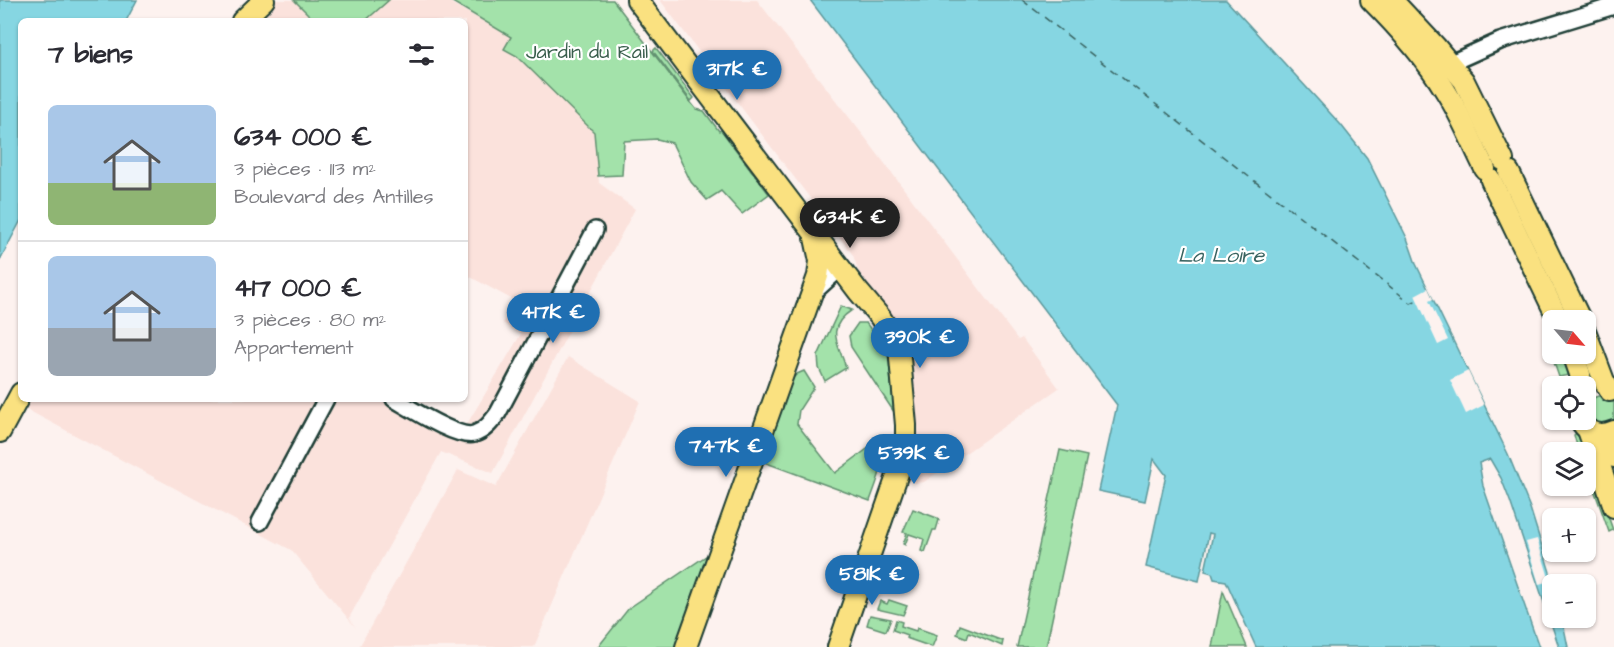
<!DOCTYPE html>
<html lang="fr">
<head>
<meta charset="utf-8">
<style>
	:root { --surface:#fff; --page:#f7f7f7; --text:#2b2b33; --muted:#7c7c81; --line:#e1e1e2; --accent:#1f6fb2 }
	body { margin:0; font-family:"Architects Daughter",sans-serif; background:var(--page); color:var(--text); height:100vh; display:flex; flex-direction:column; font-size:22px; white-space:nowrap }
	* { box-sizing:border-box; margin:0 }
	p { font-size:20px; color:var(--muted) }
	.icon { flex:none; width:33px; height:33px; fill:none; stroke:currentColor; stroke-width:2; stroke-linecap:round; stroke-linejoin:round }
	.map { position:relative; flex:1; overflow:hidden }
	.panel { position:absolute; left:18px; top:18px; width:450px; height:384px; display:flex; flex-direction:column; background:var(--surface); border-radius:9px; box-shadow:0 2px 4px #0004 }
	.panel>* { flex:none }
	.needle { width:39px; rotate:118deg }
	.buttons { position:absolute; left:1542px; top:310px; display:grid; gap:12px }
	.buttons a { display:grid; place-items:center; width:54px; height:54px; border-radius:9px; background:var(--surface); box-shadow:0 2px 4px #0004; font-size:30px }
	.price { position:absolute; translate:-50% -51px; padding:0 14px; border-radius:21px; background:var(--accent); color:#fff; font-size:20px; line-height:39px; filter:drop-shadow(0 2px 3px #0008) }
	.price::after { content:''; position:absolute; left:50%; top:36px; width:18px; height:14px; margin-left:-9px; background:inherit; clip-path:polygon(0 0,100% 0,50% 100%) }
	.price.current { background:#222; color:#fff }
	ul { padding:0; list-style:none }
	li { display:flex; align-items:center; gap:18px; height:150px; padding:0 30px }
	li+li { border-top:2px solid var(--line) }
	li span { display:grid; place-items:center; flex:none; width:168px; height:120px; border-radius:9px; color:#555 }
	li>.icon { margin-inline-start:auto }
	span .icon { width:72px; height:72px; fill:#fffc; stroke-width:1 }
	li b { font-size:26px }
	h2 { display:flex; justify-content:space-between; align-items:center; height:72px; padding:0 30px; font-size:26px }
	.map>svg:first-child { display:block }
</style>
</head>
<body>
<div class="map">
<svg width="1614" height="647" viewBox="0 0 1614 647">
	<rect width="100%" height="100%" fill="#fdf2ef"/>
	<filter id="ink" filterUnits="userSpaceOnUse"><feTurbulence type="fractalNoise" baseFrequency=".0167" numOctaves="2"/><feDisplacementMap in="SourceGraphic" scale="12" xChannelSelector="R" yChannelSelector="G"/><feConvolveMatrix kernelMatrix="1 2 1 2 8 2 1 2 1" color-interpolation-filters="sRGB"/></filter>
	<g filter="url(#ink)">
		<g fill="#fbe2dc">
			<path d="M272,0H450L451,3L511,37L505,49L517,55L595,132L599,183L635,209L493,473L441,452L349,618L356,628L291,550L24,408L28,399H409L455,423L467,424L521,334L503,323L515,301L465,274V21H251Z"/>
			<path d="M660,0H757L867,140L1018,340L1022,338L1059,388L924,482L914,483L906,479L916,451V439L909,350L905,338L861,279L853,255Z"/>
			<path d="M568,357L640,401L534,647H359L458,470L496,487Z"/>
		</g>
		<g fill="#a3e2aa" stroke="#61906f" stroke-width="1.5">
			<path d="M294,0H389L365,21H315Z"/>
			<path d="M449,0H613L692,104L696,109L704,111L719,131L721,130L769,194L742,214L721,191L707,200L691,182L672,143L657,139L624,141L622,175L598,176L594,132L517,56L504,49L511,37Z"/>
			<path d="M656,48L694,98L691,101L653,51Z"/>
			<path d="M841,306L852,310C823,329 840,346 846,368L825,381L819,368L818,356Z"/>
			<path d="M858,323H866L888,352L894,412L851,347L849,336Z"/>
			<path d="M1552,349V354H1562L1569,375L1559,377L1550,351Z"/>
			<path d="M804,371L814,387L799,410L797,424L835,473L878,441C891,452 875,486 870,501L761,461L791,380L797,374Z"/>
			<path d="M1604,395L1614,400V423L1600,428L1586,414C1586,402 1592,396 1604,395Z"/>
			<path d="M1576,433L1579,434L1613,530L1609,532L1591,481L1586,470V453H1579L1574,435Z"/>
			<path d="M1060,450L1087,456L1046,647H1017Z"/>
			<path d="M913,509L937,518L939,520L936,530H933L925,552L921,551L924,539L909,534L905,545L903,544L907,533L903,532Z"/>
			<path d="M715,550L681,647H598L629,608Z"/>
			<path d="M1223,591L1247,647H1212Z"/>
			<path d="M889,600L907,606L903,615L877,609L880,601L887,604Z"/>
			<path d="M870,615L891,619L886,631L867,625Z"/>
			<path d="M896,620L902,622L901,626L916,631L917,628L937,635L932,647L906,638L907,635L893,630Z"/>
			<path d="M960,625L1003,641L1002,646L969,632L967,638L957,634Z"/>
		</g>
		<g fill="#86d6e2" stroke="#5d999c" stroke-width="1.5">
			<path d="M0,0H137L126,21H21V220L0,260Z"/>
			<path d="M810,0H1226L1341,125L1367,158L1407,238L1416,264L1508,454L1530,508L1554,585H1552V618H1562L1568,647H1559L1510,501L1501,478L1490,459L1479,463L1483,486L1539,647H1256L1226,581L1214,579L1212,573L1205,571L1213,534L1209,533L1199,581L1146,567L1166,475L1154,459L1145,501L1098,491L1117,405Z"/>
		</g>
		<g fill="#fdf2ef">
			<path d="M1428,288L1433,299L1429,301L1448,340L1438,345L1415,295Z"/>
			<path d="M1468,371L1484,405L1466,414L1450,380Z"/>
			<path d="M1537,539L1550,581L1539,584L1526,542Z"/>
		</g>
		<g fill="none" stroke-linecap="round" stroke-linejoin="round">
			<path stroke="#396360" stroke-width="1.5" stroke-dasharray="8 6" stroke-linecap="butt" d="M1022,0L1411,303L1417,300"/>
			<g stroke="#1f3d34" stroke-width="20">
				<g id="minor">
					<path d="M1442,67L1500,41L1614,6"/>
					<path d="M813,293L837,271L843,272"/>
					<path d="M394,399C410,408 458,439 474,434C485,431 492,421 498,413L595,230"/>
					<path d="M260,522L326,399"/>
				</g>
			</g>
			<g stroke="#1f3d34" stroke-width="24">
				<g id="major">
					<path d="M637,0L858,291L880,317L899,347L906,425V450L838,647"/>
					<path d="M1371,0C1398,27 1425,57 1445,90C1461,115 1472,143 1485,169"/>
					<path d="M1392,0L1436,47L1464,81L1503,160"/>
					<path d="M242,21L264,0"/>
					<path d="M1509,172L1581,321"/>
					<path d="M1491,180L1559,321"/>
					<path d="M1586,333L1604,381L1610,391"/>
					<path d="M1573,354L1580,374L1581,387"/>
					<path d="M1581,422C1589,434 1601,437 1614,431"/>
					<path d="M1588,430L1614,507"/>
					<path d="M0,432L21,393"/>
					<path d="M1614,436L1612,442L1614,457"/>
					<path d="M686,647L818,276L820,261L815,238"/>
				</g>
			</g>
			<use href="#minor" stroke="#fff" stroke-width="15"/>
			<use href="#major" stroke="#fae180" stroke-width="20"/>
		</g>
	</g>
	<g text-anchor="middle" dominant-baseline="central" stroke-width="4.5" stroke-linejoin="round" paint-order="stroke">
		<g font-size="20" fill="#395e4c" stroke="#fff">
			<text x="587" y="52">Jardin du Rail</text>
		</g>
		<g font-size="21" font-style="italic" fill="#396360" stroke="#fff">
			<text x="1221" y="255">La Loire</text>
		</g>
	</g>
</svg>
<div class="buttons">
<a><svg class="needle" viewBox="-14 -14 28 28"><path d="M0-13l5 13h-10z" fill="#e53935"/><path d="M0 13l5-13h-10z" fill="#7c7c81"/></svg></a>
<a><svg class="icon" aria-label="locate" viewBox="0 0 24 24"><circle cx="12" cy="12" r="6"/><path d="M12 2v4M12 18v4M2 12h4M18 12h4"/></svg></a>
<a><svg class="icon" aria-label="layers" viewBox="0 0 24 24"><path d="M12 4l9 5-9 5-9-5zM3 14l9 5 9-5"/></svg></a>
<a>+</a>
<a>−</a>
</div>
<b class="price" style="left:737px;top:101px">317K €</b>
<b class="price current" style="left:850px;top:249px">634K €</b>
<b class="price" style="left:553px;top:344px">417K €</b>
<b class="price" style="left:920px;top:369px">390K €</b>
<b class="price" style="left:726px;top:478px">747K €</b>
<b class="price" style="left:914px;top:485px">539K €</b>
<b class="price" style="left:872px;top:606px">581K €</b>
<section class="panel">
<h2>7 biens<svg class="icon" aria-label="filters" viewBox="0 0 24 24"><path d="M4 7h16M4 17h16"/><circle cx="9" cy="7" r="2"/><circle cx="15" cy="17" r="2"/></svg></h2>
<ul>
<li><span style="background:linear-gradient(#a9c7e8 65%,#8fb573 0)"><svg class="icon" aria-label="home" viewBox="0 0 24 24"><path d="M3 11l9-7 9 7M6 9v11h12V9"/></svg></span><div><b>634 000 €</b><p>3 pièces · 113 m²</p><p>Boulevard des Antilles</p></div></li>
<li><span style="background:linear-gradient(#a9c7e8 60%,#9aa5b1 0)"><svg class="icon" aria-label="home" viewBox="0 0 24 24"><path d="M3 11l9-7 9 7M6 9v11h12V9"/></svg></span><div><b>417 000 €</b><p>3 pièces · 80 m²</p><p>Appartement</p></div></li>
</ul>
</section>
</div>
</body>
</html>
